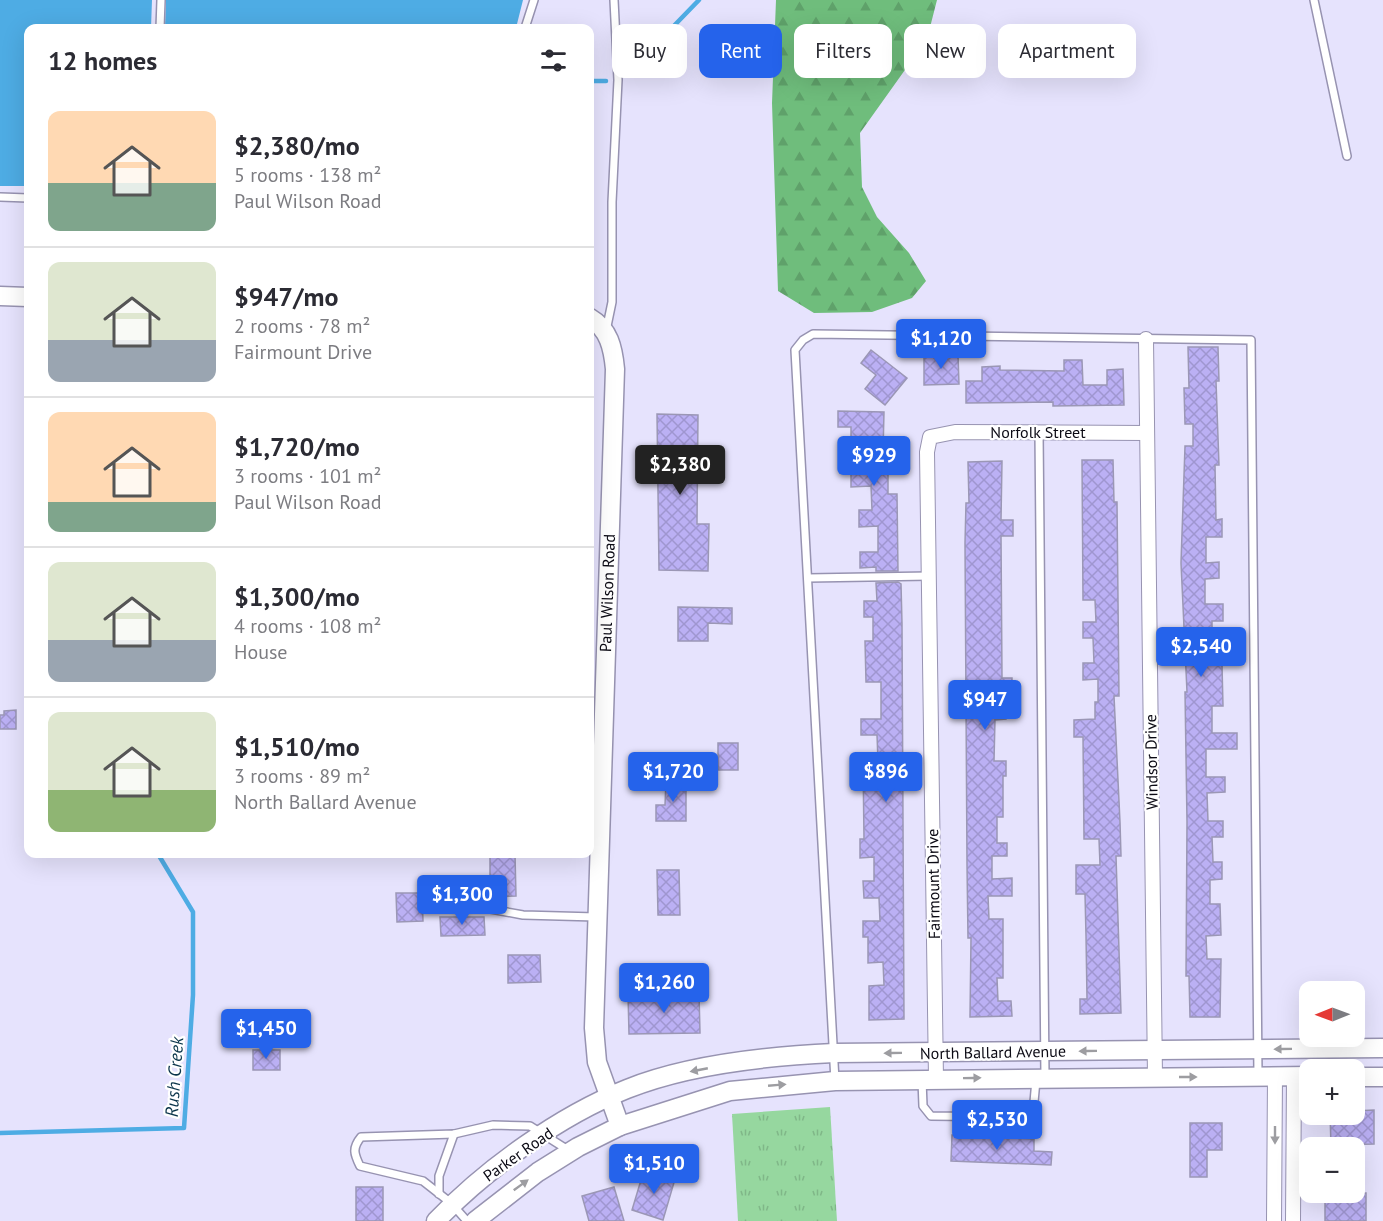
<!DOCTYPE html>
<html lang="en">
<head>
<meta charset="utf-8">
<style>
	:root { --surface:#fff; --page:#f2f2f3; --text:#2b2b33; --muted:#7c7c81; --line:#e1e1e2; --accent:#2563eb }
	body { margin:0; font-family:"PT Sans",sans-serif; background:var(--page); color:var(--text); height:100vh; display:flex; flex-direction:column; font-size:22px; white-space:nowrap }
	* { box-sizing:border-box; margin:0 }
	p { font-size:20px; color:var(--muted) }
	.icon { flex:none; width:33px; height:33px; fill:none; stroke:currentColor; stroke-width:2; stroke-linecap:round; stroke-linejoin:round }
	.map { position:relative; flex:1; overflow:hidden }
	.side { position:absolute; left:24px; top:24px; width:570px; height:834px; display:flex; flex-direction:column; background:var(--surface); border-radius:12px; box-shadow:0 6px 24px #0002 }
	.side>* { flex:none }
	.banner { position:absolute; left:612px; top:24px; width:570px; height:54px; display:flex; gap:12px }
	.needle { width:39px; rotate:269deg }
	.fabs { position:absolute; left:1299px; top:981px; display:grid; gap:12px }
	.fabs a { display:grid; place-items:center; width:66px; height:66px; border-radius:12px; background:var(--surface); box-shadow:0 6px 24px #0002; font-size:30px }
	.price { position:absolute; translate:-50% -51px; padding:0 14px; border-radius:6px; background:var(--accent); color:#fff; font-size:20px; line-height:39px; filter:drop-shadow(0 2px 3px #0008) }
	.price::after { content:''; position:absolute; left:50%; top:36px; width:18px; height:14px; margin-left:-9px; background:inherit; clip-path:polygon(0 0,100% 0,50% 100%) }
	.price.current { background:#222; color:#fff }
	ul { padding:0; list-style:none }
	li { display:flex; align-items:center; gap:18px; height:150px; padding:0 24px }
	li+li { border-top:2px solid var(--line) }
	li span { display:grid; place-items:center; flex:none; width:168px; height:120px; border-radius:12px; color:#555 }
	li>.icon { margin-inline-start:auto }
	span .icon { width:72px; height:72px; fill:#fffc; stroke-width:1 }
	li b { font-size:26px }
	h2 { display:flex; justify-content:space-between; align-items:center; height:72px; padding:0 24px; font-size:26px }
	.pill { padding:0 21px; border-radius:12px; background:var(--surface); box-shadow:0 6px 24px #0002; font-size:21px; line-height:54px }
	.pill.current { background:var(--accent); color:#fff }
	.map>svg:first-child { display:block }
</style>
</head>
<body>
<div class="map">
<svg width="1383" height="1221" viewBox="0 0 1383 1221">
	<defs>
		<pattern id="grass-tufts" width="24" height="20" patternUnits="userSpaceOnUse" patternTransform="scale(1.5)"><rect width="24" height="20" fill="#96d79f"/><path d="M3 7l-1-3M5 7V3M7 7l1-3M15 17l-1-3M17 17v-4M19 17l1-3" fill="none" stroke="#80b788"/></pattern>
		<pattern id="forest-firs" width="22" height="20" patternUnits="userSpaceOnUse" patternTransform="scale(1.5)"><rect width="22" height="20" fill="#6fbd7c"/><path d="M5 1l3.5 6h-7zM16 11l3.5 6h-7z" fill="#5fa16a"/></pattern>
		<pattern id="building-cross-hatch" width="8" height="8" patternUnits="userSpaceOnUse" patternTransform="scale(1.5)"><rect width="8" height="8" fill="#bbb0f4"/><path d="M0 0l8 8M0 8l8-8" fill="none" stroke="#9f96d0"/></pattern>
	</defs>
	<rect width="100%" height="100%" fill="#e6e3fd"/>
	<path fill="url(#grass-tufts)" d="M830,1107L837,1221H738L732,1114Z"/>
	<path fill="url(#forest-firs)" d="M776,0H937L927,39L860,133L862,187L877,217L909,253L926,281L912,298L872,312L814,313L778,291L772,103Z"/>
	<g fill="#4eace4">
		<path d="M0,0H152L151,28H28V186H0Z"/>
		<path d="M166,0H523L516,28H165Z"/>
	</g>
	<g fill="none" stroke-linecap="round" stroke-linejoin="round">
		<g stroke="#4eace4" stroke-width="4.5">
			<path d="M621,73L634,67L699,0"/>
			<path d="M590,81H606"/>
			<path d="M0,1133L184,1128L193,995V912L158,854"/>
		</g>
	</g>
	<g fill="url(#building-cross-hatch)" stroke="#9b97b5" stroke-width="1.5">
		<path d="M1188,347H1218L1219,381H1216L1219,465H1215L1216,520L1222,519V537H1206V563L1219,562V578L1205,579V604H1223V621H1212V635H1208L1209,665H1222L1223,706H1212V733H1237V749H1206V777H1225V792L1207,793L1208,821H1223V837H1212L1213,862H1222V879L1210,880V904H1220L1221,935L1206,936L1207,959H1221L1220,1017H1190L1189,976H1186L1187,822L1185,692H1187L1181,563L1185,446H1193V424H1185L1184,388H1189Z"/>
		<path d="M871,350L907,378L885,405L865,389L876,375L861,363Z"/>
		<path d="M924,355H958L959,384L924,385Z"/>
		<path d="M1064,360H1082L1083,385H1107V370L1123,369L1124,405L1053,406V402L966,403V381H982V367L1000,366V370L1064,371Z"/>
		<path d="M838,411L884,412L883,453H888V494H897L898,571H876V567L860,568V552H878V526L859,527V510H872L871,486L851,487V470H861L860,445H851V427H838Z"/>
		<path d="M657,414L698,415L697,524H709L708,571L659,570Z"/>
		<path d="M1082,460H1113L1114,502H1117L1119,696H1114L1120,822L1121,856H1116L1121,1013L1080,1014V999H1087L1086,936L1085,894H1076V865H1100L1099,839H1084L1083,737H1074V720L1095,719V702H1098V679L1083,680V663H1094L1093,638H1083V622H1096L1095,600H1083Z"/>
		<path d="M1002,461L1001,520H1013V536H1001L1002,678H1012V696H1005L1006,719L995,720L994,761H1006V776H1003V817H997V843H1007V856H992V879L1012,878V896H988L989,919H1003V978H997L998,1001H1011L1012,1016L970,1017L971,938H968L967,865L965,543L966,503H969L968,462Z"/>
		<path d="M898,582L901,584L902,623L904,1019L869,1020V986L884,985L883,962L868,963V937H863V921H880L879,898H864L863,881H874V857L860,858V839H864L863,761H878L877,735H861V719H881V682H866L865,641H873V617H864V601H877L876,583Z"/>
		<path d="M678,607L732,608V624L708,623V641H678Z"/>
		<path d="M16,710V729H0V715H4V711Z"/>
		<rect x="718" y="743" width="20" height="27"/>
		<path d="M666,781H686V821H656V805H665Z"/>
		<path d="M490,854H515L516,896L490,897Z"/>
		<path d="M657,870H679L680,915H658Z"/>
		<path d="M396,893H422L423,921L397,922Z"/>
		<path d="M440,917H484L485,935L441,936Z"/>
		<path d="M508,955H540L541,982L508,983Z"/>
		<path d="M699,993L700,1033L629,1034L628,994Z"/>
		<rect x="253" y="1050" width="27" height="20"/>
		<path d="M1374,1110V1144L1331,1145L1330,1114H1354V1111Z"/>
		<path d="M1190,1123H1222V1150H1207V1177H1190Z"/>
		<path d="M952,1135L1034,1139V1151L1052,1152L1051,1165L951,1161Z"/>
		<path d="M644,1170L675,1179L663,1220L632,1210Z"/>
		<rect x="356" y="1187" width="27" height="34"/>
		<path d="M614,1187L624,1221H589L582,1196Z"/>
		<path d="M1366,1193V1221H1325V1194Z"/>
	</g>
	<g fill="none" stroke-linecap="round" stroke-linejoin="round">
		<g stroke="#9793b1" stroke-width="10">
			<g id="lane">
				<path d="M1314,0L1347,156"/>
				<path d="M160,28L161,0"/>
				<path d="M525,28L534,0"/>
				<path d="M0,197L28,198"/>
				<path d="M606,331L612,302V202L618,80L614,0"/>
				<path d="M1039,432L1045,1077"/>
				<path d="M808,578L930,576"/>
				<path d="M453,902L523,915L596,917"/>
				<path d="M922,1080L923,1106L931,1116L1025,1117L1033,1113L1036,1080"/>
				<path d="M835,1081L795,350L803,340L813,334L1251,340L1258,1075"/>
				<path d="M439,1194V1176L454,1134"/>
				<path d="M467,1221L451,1203L423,1181L360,1166C354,1154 352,1148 361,1137L454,1134L493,1125L530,1126L568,1150"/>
			</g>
		</g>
		<g stroke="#9793b1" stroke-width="16">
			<g id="street">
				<path d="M1146,339L1155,1077"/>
				<path d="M936,1079L927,452L930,437L955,432L1147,433"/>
				<path d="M1274,1221L1275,1076"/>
				<path d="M1293,1221L1294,1076"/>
			</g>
		</g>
		<g stroke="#9793b1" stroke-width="21">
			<g id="secondary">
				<path d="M0,296L28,297"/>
				<path d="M590,318C609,329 613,348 615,369L594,1028L597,1062L620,1126"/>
				<path d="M1354,1077H1383"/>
				<path d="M436,1221C486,1169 559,1116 627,1089C686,1065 770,1056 834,1053L1383,1048"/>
				<path d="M475,1221L538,1172L578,1147L620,1126L730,1091L835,1081L1310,1076"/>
			</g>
		</g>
		<use href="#lane" stroke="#fff" stroke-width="7"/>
		<use href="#street" stroke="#fff" stroke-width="14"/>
		<use href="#secondary" stroke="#fff" stroke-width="18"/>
	</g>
	<defs><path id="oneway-solid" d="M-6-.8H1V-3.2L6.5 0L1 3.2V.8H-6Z" transform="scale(1.5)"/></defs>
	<g fill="#9d9da1">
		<use href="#oneway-solid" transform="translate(1283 1049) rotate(179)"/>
		<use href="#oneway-solid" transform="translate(1088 1051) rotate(179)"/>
		<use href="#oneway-solid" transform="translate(893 1053) rotate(179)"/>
		<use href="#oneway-solid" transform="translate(699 1070) rotate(169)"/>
		<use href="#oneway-solid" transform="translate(1188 1077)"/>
		<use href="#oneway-solid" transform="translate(972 1078) rotate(-1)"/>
		<use href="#oneway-solid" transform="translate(777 1085) rotate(-5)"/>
		<use href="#oneway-solid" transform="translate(1275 1135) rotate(90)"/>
		<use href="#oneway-solid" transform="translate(521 1185) rotate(-36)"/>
	</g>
	<g text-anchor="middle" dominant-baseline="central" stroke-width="4.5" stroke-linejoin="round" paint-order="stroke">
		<g font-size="16" fill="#0b0a14" stroke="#fff">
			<text x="1038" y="432">Norfolk Street</text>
			<text transform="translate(607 593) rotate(-88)">Paul Wilson Road</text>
			<text transform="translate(1151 762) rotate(-91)">Windsor Drive</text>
			<text transform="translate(933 884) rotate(-91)">Fairmount Drive</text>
			<text transform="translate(993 1052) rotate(-1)">North Ballard Avenue</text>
			<text transform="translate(518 1154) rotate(-35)">Parker Road</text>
		</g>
		<g font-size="18" font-style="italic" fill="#0b354b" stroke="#fff">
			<text transform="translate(174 1077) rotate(-86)">Rush Creek</text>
		</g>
	</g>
</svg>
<div class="fabs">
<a><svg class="needle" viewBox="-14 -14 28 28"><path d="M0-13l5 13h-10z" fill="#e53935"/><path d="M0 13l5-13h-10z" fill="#7c7c81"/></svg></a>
<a>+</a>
<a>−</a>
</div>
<b class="price" style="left:941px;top:370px">$1,120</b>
<b class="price" style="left:874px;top:487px">$929</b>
<b class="price current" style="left:680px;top:496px">$2,380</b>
<b class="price" style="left:1201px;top:678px">$2,540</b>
<b class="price" style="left:985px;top:731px">$947</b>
<b class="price" style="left:673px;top:803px">$1,720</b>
<b class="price" style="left:886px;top:803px">$896</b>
<b class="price" style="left:462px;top:926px">$1,300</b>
<b class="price" style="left:664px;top:1014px">$1,260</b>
<b class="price" style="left:266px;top:1060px">$1,450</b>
<b class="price" style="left:997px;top:1151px">$2,530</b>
<b class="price" style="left:654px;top:1195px">$1,510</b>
<div class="banner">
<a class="pill">Buy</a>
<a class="pill current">Rent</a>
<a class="pill">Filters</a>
<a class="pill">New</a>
<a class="pill">Apartment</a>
</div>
<section class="side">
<h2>12 homes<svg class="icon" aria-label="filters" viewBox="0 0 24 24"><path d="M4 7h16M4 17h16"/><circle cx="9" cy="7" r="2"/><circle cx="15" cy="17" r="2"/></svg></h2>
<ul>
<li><span style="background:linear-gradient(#ffd9b3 60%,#7fa58c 0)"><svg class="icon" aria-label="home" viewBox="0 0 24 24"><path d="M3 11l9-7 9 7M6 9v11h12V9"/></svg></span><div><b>$2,380/mo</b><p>5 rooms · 138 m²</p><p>Paul Wilson Road</p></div></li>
<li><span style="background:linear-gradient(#dfe7d0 65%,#9aa5b1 0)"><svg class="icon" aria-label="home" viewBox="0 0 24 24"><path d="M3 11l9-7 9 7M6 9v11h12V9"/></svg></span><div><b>$947/mo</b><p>2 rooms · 78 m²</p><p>Fairmount Drive</p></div></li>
<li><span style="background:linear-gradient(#ffd9b3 75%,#7fa58c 0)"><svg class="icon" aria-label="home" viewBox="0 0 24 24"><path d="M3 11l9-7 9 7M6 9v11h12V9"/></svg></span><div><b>$1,720/mo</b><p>3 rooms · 101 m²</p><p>Paul Wilson Road</p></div></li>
<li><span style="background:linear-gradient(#dfe7d0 65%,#9aa5b1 0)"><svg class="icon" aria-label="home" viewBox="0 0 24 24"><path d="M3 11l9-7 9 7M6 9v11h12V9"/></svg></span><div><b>$1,300/mo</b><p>4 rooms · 108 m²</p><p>House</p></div></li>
<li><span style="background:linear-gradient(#dfe7d0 65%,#8fb573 0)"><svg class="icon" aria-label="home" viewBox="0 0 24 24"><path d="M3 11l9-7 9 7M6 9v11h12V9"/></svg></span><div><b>$1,510/mo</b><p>3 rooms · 89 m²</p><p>North Ballard Avenue</p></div></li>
</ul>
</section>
</div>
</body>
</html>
